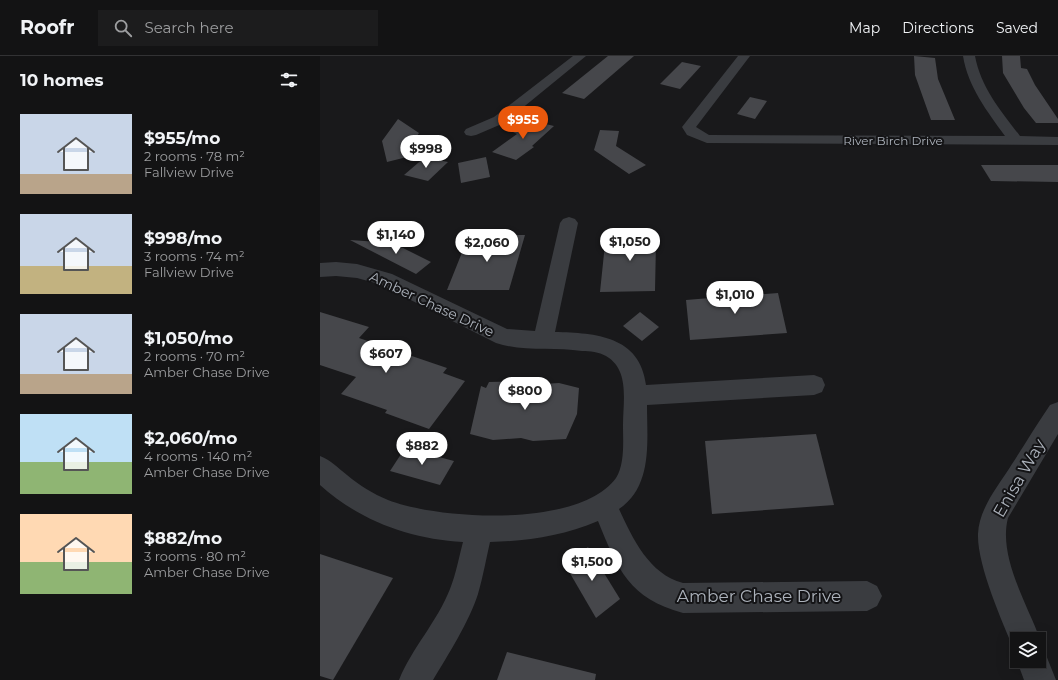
<!DOCTYPE html>
<html lang="en">
<head>
<meta charset="utf-8">
<style>
	:root { --surface:#131314; --page:#1c1c1d; --text:#f1f3f6; --muted:#9d9ea0; --line:#323234; --accent:#ea580c }
	body { margin:0; font-family:Montserrat,sans-serif; background:var(--page); color:var(--text); height:100vh; display:flex; flex-direction:column; font-size:15px; white-space:nowrap }
	* { box-sizing:border-box; margin:0 }
	p { font-size:13px; color:var(--muted) }
	.icon { flex:none; width:22px; height:22px; fill:none; stroke:currentColor; stroke-width:2; stroke-linecap:round; stroke-linejoin:round }
	.map { position:relative; flex:1; overflow:hidden }
	.side { display:flex; flex-direction:column; background:var(--surface); width:320px }
	.side>* { flex:none }
	.fabs { position:absolute; left:690px; top:576px; display:grid; gap:8px }
	.fabs a { display:grid; place-items:center; width:36px; height:36px; border-radius:0px; background:var(--surface); box-shadow:0 4px 16px #0002,0 0 0 1px var(--line); font-size:20px }
	.price { position:absolute; translate:-50% -34px; padding:0 9px; border-radius:14px; background:#fff; color:#222; font-size:13px; line-height:26px; filter:drop-shadow(0 1px 2px #0008) }
	.price::after { content:''; position:absolute; left:50%; top:24px; width:12px; height:9px; margin-left:-6px; background:inherit; clip-path:polygon(0 0,100% 0,50% 100%) }
	.price.active { background:var(--accent); color:#fff }
	ul { padding:0; list-style:none }
	li { display:flex; align-items:center; gap:12px; height:100px; padding:0 20px }
	li span { display:grid; place-items:center; flex:none; width:112px; height:80px; border-radius:0px; color:#555 }
	li>.icon { margin-inline-start:auto }
	span .icon { width:48px; height:48px; fill:#fffc; stroke-width:1 }
	li b { font-size:17px }
	h2 { display:flex; justify-content:space-between; align-items:center; height:48px; padding:0 20px; font-size:17px }
	header { display:flex; align-items:center; gap:24px; box-sizing:border-box; height:56px; padding:0 20px; background:var(--surface); border-bottom:1px solid var(--line) }
	header strong { font-size:19px }
	nav { display:flex; gap:22px; margin-inline-start:auto; font-size:14px }
	.search { width:280px; height:36px; background:var(--page); display:flex; align-items:center; gap:10px; box-sizing:border-box; padding:0 14px; border-radius:0px; color:var(--muted); font-size:15px }
	main { display:flex; flex:1; min-height:0 }
	.map>svg:first-child { display:block }
</style>
</head>
<body>
<header>
<strong>Roofr</strong>
<div class="search"><svg class="icon" aria-label="search" viewBox="0 0 24 24"><circle cx="10" cy="10" r="6"/><path d="M15 15l6 6"/></svg>Search here</div>
<nav><a>Map</a><a>Directions</a><a>Saved</a></nav>
</header>
<main>
<section class="side">
<h2>10 homes<svg class="icon" aria-label="filters" viewBox="0 0 24 24"><path d="M4 7h16M4 17h16"/><circle cx="9" cy="7" r="2"/><circle cx="15" cy="17" r="2"/></svg></h2>
<ul>
<li><span style="background:linear-gradient(#c9d6e8 75%,#b9a48a 0)"><svg class="icon" aria-label="home" viewBox="0 0 24 24"><path d="M3 11l9-7 9 7M6 9v11h12V9"/></svg></span><div><b>$955/mo</b><p>2 rooms · 78 m²</p><p>Fallview Drive</p></div></li>
<li><span style="background:linear-gradient(#c9d6e8 65%,#c2b280 0)"><svg class="icon" aria-label="home" viewBox="0 0 24 24"><path d="M3 11l9-7 9 7M6 9v11h12V9"/></svg></span><div><b>$998/mo</b><p>3 rooms · 74 m²</p><p>Fallview Drive</p></div></li>
<li><span style="background:linear-gradient(#c9d6e8 75%,#b9a48a 0)"><svg class="icon" aria-label="home" viewBox="0 0 24 24"><path d="M3 11l9-7 9 7M6 9v11h12V9"/></svg></span><div><b>$1,050/mo</b><p>2 rooms · 70 m²</p><p>Amber Chase Drive</p></div></li>
<li><span style="background:linear-gradient(#bfe0f5 60%,#8fb573 0)"><svg class="icon" aria-label="home" viewBox="0 0 24 24"><path d="M3 11l9-7 9 7M6 9v11h12V9"/></svg></span><div><b>$2,060/mo</b><p>4 rooms · 140 m²</p><p>Amber Chase Drive</p></div></li>
<li><span style="background:linear-gradient(#ffd9b3 60%,#8fb573 0)"><svg class="icon" aria-label="home" viewBox="0 0 24 24"><path d="M3 11l9-7 9 7M6 9v11h12V9"/></svg></span><div><b>$882/mo</b><p>3 rooms · 80 m²</p><p>Amber Chase Drive</p></div></li>
</ul>
</section>
<div class="map">
<svg width="738" height="624" viewBox="0 0 738 624">
	<rect width="100%" height="100%" fill="#19191b"/>
	<g fill="#46474b">
		<path d="M288,0H314L264,43L242,37Z"/>
		<path d="M594,0L615,2L618,23L635,64H611L595,19Z"/>
		<path d="M682,0H700L701,12L707,13L715,29L738,63V67H716L704,52L683,17Z"/>
		<path d="M362,6L381,10L360,33L340,28Z"/>
		<path d="M430,41L447,45L435,63L417,58Z"/>
		<path d="M78,63L99,77L95,83L99,98L67,106L62,85Z"/>
		<path d="M209,64L234,70L212,90L214,91L196,104L172,96L197,78L193,76Z"/>
		<path d="M280,74L299,75L296,90L326,109L309,118L274,94Z"/>
		<path d="M105,101L128,106L108,125L84,119Z"/>
		<path d="M166,101L170,121L141,127L138,107Z"/>
		<path d="M661,109H738V126L671,125Z"/>
		<path d="M293,173H332V187H336L335,235L280,236L285,188H292Z"/>
		<path d="M149,179H205L189,234H127Z"/>
		<path d="M30,184L73,187L111,206L96,218Z"/>
		<path d="M432,233L433,239L458,237L467,277L370,284L366,244L390,242L389,236Z"/>
		<path d="M0,256L49,271L39,282L127,312L123,317L145,325L109,373L65,357L67,354L21,338L36,321L0,309Z"/>
		<path d="M320,256L339,271L322,285L303,270Z"/>
		<path d="M206,325L205,329L239,327L259,332L257,358L246,383L213,385L201,382L173,384L150,378L161,330L166,332L169,326Z"/>
		<path d="M496,378L514,449L392,458L385,385Z"/>
		<path d="M85,392L134,405L120,429L70,415Z"/>
		<path d="M268,491L300,543L276,562L244,507Z"/>
		<path d="M0,498L73,522L13,624L0,620Z"/>
		<path d="M187,596L276,618L275,624H177Z"/>
	</g>
	<g fill="none" stroke-linecap="round" stroke-linejoin="round">
		<g fill="#3a3c40" fill-rule="evenodd">
			<path d="M253,0H266L184,67L156,79L151,80L146,79L144,76L146,73L174,61Z"/>
			<path d="M418,0H430L376,71L389,79L685,80C667,55 648,31 643,0H655C661,32 681,55 700,80L738,81V89L387,87L367,79L362,71Z"/>
			<path d="M249,161L255,163L258,167L235,276C276,277 320,280 326,329L494,319L502,322L505,329L502,336L494,339L327,349C327,385 333,430 299,453C313,483 329,518 363,527L547,525L557,530L562,540L557,550L547,555L363,557C309,542 298,514 278,465C242,480 208,485 170,486C166,503 163,521 158,538C149,566 128,599 113,624H79C92,592 117,566 130,533C136,518 139,501 143,486C90,483 40,465 0,429V400C11,404 18,412 27,419C39,429 53,438 68,444C119,464 260,472 296,422C305,408 303,385 303,369C303,345 310,314 286,300C279,296 270,295 262,295C234,291 203,296 176,287L59,228L37,222L16,220L0,221V207L16,206L37,208L72,218L187,273L215,275L240,167L243,163Z"/>
			<path d="M738,346V378L688,462C678,500 707,548 720,583L719,586V583H697V595L694,594C682,565 657,509 658,478C659,452 679,429 692,408C705,388 717,368 730,349Z"/>
			<path d="M719,592L724,594L736,624H704L697,605H719Z"/>
		</g>
	</g>
	<g text-anchor="middle" dominant-baseline="central" stroke-width="4" stroke-linejoin="round" paint-order="stroke">
		<g font-size="12" fill="#acb2bb" stroke="#141416">
			<text x="573" y="84">River Birch Drive</text>
		</g>
		<g font-size="14" fill="#acb2bb" stroke="#141416">
			<text transform="translate(112 248) rotate(25)">Amber Chase Drive</text>
		</g>
		<g font-size="17" fill="#acb2bb" stroke="#141416">
			<text transform="translate(699 422) rotate(-60)">Enisa Way</text>
			<text x="439" y="540">Amber Chase Drive</text>
		</g>
	</g>
</svg>
<div class="fabs">
<a><svg class="icon" aria-label="layers" viewBox="0 0 24 24"><path d="M12 4l9 5-9 5-9-5zM3 14l9 5 9-5"/></svg></a>
</div>
<b class="price active" style="left:203px;top:84px">$955</b>
<b class="price" style="left:106px;top:113px">$998</b>
<b class="price" style="left:76px;top:199px">$1,140</b>
<b class="price" style="left:310px;top:206px">$1,050</b>
<b class="price" style="left:167px;top:207px">$2,060</b>
<b class="price" style="left:415px;top:259px">$1,010</b>
<b class="price" style="left:66px;top:318px">$607</b>
<b class="price" style="left:205px;top:355px">$800</b>
<b class="price" style="left:102px;top:410px">$882</b>
<b class="price" style="left:272px;top:526px">$1,500</b>
</div>
</main>
</body>
</html>
